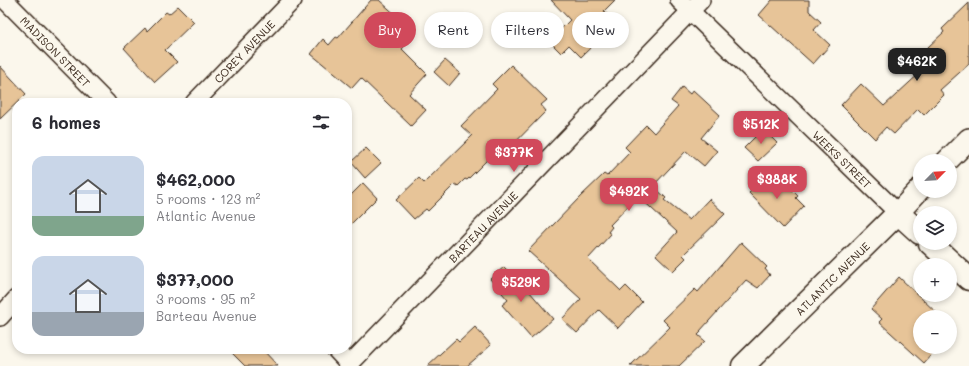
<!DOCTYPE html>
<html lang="en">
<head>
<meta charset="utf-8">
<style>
	:root { --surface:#fff; --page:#f2f2f3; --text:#2b2b33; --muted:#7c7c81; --accent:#d1495b }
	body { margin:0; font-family:Mali,sans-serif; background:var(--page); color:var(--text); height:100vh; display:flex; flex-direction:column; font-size:15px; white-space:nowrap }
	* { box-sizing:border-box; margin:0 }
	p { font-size:13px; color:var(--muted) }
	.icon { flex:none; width:22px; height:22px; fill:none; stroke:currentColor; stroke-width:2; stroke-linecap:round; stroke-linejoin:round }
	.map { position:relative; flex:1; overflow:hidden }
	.side { position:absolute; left:12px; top:98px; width:340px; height:256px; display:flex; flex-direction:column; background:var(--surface); border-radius:16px; box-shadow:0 2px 6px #0003 }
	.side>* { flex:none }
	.guide { position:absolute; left:364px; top:12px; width:380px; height:36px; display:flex; gap:8px }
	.needle { width:26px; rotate:66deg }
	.controls { position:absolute; left:913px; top:154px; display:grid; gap:8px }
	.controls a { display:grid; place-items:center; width:44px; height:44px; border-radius:50%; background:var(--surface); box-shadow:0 2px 6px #0003; font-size:20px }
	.price { position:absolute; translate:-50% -34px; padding:0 9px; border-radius:8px; background:var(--accent); color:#fff; font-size:13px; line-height:26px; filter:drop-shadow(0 1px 2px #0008) }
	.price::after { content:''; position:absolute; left:50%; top:24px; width:12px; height:9px; margin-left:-6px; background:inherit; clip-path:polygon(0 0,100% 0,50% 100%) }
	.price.selected { background:#222; color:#fff }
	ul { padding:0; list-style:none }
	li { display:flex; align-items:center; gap:12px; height:100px; padding:0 20px }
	li span { display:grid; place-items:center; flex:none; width:112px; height:80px; border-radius:12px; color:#555 }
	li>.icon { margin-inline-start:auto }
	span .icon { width:48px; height:48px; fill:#fffc; stroke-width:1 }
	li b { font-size:17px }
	h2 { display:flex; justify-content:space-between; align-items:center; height:48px; padding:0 20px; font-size:17px }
	.chip { padding:0 14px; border-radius:18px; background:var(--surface); box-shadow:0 2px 6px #0003; font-size:14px; line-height:36px }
	.chip.selected { background:var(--accent); color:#fff }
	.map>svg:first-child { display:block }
</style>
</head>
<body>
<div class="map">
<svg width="969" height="366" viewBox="0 0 969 366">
	<rect width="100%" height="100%" fill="#fbf7ec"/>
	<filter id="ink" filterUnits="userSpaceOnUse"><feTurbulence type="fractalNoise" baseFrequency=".025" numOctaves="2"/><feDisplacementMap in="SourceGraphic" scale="8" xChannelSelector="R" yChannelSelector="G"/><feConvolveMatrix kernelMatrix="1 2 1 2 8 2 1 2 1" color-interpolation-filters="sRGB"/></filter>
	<g filter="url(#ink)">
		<g fill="#e7c498" stroke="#3b2a1e">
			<path d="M371,0H379L408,26L403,32L411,39L402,49L427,74L409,94L426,110L411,126L361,78L352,88L311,54L323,39L329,45L336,37L338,38Z"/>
			<path d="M551,0H615L604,11L616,23L581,57L569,45L561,53L549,41L570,20Z"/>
			<path d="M772,0H809V11L821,22L814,30L830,45L813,64L759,15Z"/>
			<path d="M969,3V64L940,90L944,95L924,115L918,109L894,134L886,127L875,139L841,105L861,84L884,106L922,71L913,61L944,32L942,29Z"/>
			<path d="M178,6L194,22L165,50L177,62L155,82L124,48L145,28L147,31L166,12L169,14Z"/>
			<path d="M445,60L460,73L449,86L434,72Z"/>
			<path d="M511,65L547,100L541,105L546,111L499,159L494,153L467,180L465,179L458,186L455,184L428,211L426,209L414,219L396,200L419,178L424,183L472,136L461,126L497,89L492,84Z"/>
			<path d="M0,66L26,94L0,119Z"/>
			<path d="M682,87L690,94L693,90L720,115L701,138L717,151L704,166L686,151L653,186L666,198L664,200L689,220L709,199L725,214L683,255L686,258L673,271L656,255L677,232L638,196L610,225L612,227L608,232L611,234L588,259L621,291L626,286L642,302L618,328L599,310L577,333L562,319L581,299L528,251L580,197L604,174L607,176L630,152L625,147L646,125L654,133L678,106L671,101Z"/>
			<path d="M763,129L777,143L758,161L744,148Z"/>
			<path d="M366,148L381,163L365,178L351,162Z"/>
			<path d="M770,173L784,187L786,184L798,196L796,198L804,206L783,228L749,193Z"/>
			<path d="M363,183L377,198L347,228V199Z"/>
			<path d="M741,242L767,267L765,269L770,275L758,288L746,280L700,331L701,332L698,335L705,341L679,366H630L670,327L663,320L695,289L698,292Z"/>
			<path d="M504,267L509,272L511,270L553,319L531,338L502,305L508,300L490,279Z"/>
			<path d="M899,277L941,317H920V347H938L924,363L879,322L882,319L871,309Z"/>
			<path d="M475,327L491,345L467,366H427L456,339L459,342Z"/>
			<path d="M228,349H262L278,366H245Z"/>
		</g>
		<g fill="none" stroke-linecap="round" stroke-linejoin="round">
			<g stroke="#3b2a1e" stroke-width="20">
				<g id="minor">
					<path id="s1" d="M5,0L107,103"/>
					<path id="s2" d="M679,0L898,213"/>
					<path id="s3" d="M194,103L293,0"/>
					<path d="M0,317L17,298"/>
					<path d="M335,349L351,366"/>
					<path id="s4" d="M348,366L701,0"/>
				</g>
			</g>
			<g stroke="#3b2a1e" stroke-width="24">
				<g id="tertiary">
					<path d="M947,161L969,139"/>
					<path d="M898,213L920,189"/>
				</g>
			</g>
			<g stroke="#3b2a1e" stroke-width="25">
				<g id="secondary">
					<path d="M930,243L969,279"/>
					<path id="s5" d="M743,366L898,213L920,233"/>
				</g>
			</g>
			<use href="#minor" stroke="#fbf7ec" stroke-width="17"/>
			<use href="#tertiary" stroke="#fbf7ec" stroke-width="21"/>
			<use href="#secondary" stroke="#fbf7ec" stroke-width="22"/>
		</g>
	</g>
	<g text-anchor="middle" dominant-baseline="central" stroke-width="4" stroke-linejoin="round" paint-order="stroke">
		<g font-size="11" fill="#3b2a1e" stroke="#fbf7ec">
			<text stroke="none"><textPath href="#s1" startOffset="72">MADISON STREET</textPath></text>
			<text stroke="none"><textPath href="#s3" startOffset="72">COREY AVENUE</textPath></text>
			<text stroke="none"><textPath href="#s2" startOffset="228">WEEKS STREET</textPath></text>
			<text stroke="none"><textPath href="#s4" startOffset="194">BARTEAU AVENUE</textPath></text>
			<text stroke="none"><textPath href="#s5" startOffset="125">ATLANTIC AVENUE</textPath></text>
		</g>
	</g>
</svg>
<div class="controls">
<a><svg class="needle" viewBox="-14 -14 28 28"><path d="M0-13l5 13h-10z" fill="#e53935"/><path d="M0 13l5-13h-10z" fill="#7c7c81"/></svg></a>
<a><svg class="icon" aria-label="layers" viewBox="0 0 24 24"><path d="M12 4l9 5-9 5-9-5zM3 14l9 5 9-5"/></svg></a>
<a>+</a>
<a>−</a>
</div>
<b class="price selected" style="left:917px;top:82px">$462K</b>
<b class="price" style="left:761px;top:145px">$512K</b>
<b class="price" style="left:514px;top:173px">$377K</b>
<b class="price" style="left:777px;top:200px">$388K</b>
<b class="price" style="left:629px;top:212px">$492K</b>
<b class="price" style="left:521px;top:303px">$529K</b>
<div class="guide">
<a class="chip selected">Buy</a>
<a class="chip">Rent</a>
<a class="chip">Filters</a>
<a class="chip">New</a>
</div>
<section class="side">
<h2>6 homes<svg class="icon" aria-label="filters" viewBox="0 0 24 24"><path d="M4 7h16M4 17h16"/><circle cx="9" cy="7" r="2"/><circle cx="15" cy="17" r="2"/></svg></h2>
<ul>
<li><span style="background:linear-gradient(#c9d6e8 75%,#7fa58c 0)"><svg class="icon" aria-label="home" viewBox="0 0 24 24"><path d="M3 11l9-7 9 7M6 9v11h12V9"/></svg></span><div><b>$462,000</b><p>5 rooms · 123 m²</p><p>Atlantic Avenue</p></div></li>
<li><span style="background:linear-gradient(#c9d6e8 70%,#9aa5b1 0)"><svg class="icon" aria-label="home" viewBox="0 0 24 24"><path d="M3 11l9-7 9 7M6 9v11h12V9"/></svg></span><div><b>$377,000</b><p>3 rooms · 95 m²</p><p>Barteau Avenue</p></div></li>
</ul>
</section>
</div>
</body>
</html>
